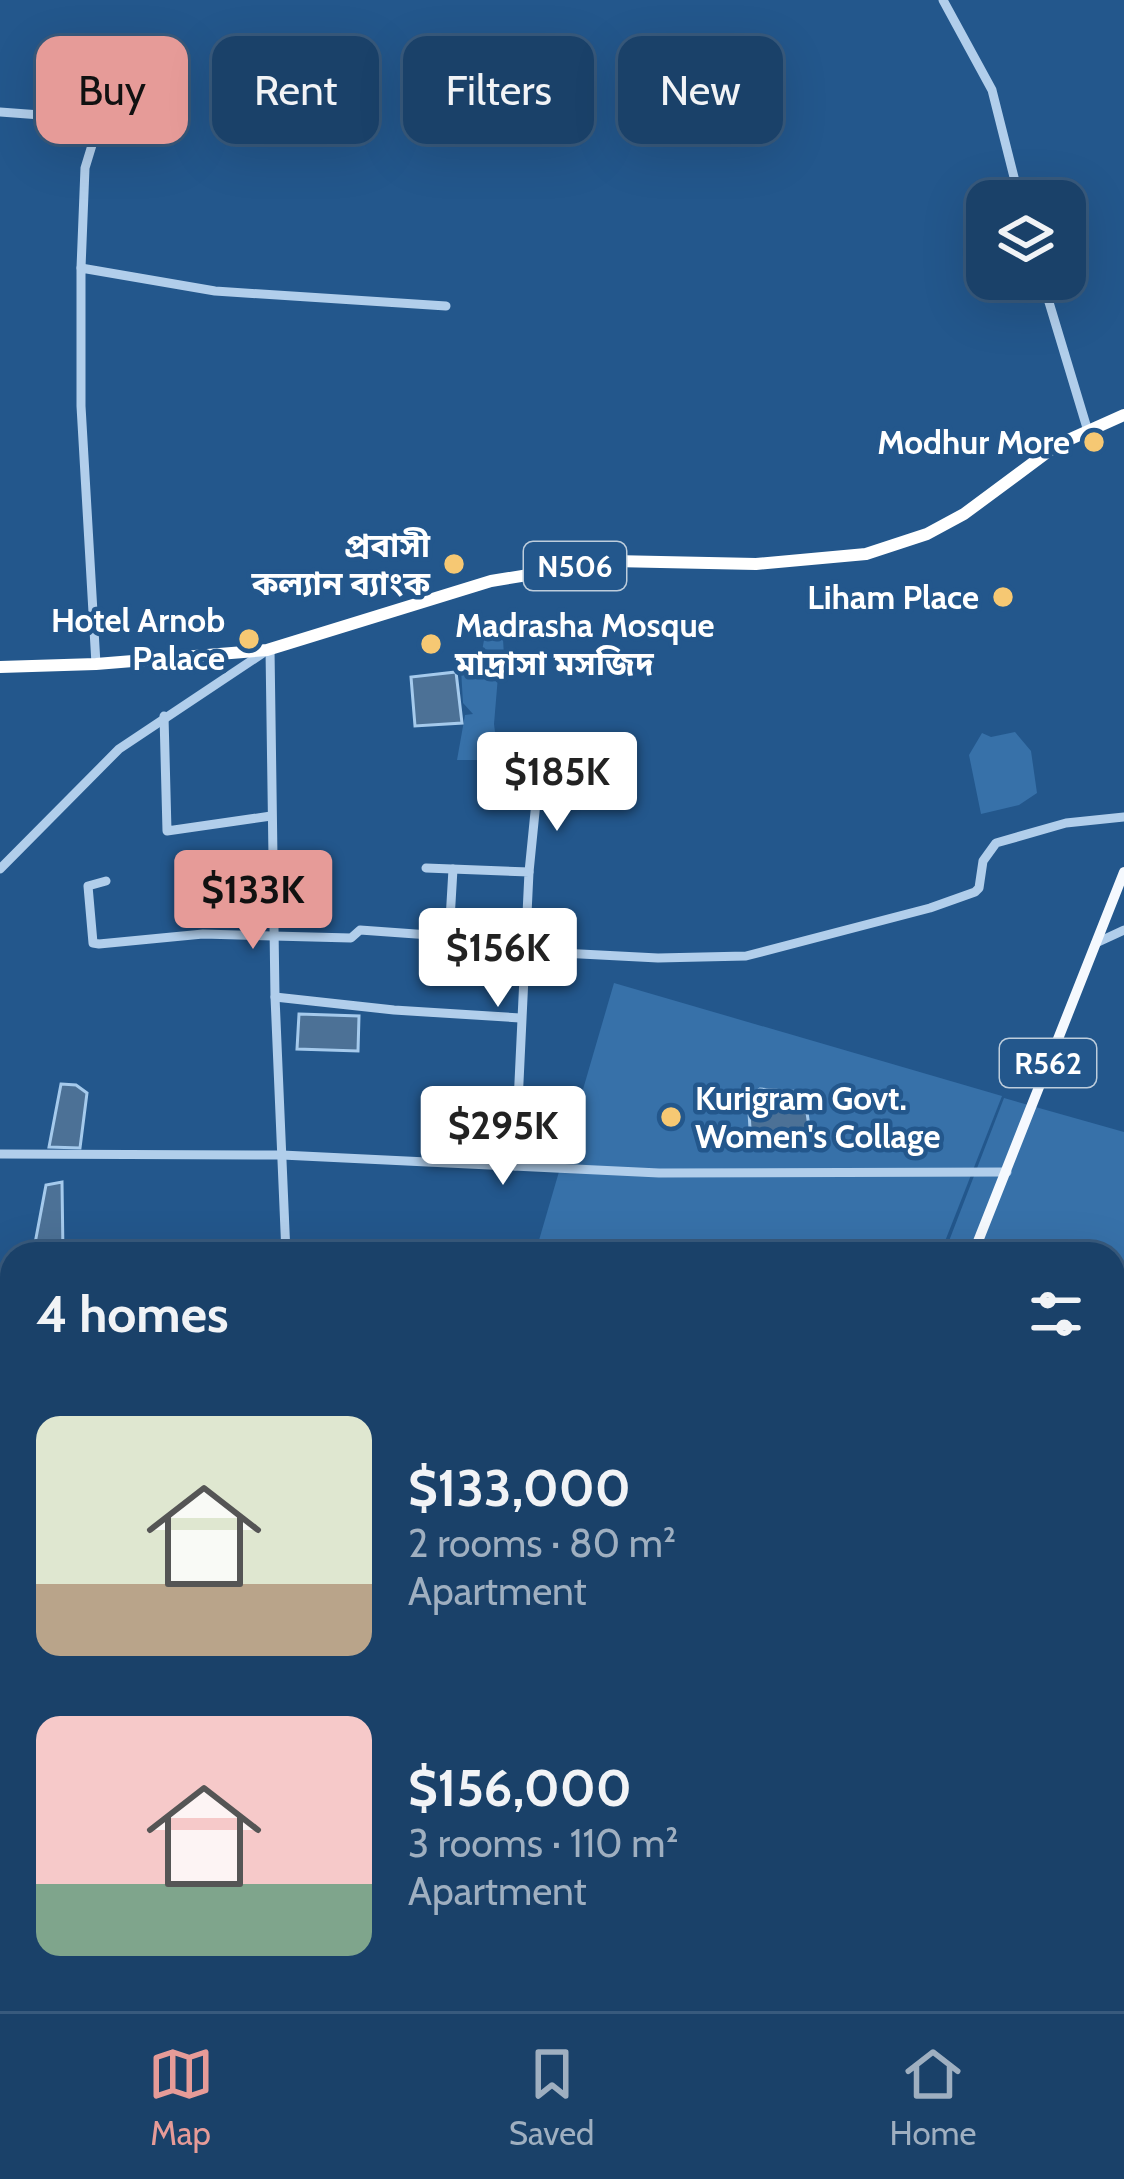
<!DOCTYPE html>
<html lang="en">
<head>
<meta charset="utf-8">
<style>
	:root { --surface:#1a4169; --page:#23486f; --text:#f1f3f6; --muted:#9fafc0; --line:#385a7d; --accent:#e69b98 }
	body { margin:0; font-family:Cabin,"Noto Sans Bengali",sans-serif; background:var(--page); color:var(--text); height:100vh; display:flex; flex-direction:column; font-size:45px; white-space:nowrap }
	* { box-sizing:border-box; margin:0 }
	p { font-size:39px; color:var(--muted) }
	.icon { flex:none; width:66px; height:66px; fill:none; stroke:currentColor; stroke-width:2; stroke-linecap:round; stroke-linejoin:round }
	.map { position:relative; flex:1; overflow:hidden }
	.details { position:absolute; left:0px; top:1242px; width:1125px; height:771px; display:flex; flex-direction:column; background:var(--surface); border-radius:36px 36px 0 0; box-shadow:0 12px 48px #0002,0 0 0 3px var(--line) }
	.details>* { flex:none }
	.hud { position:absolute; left:36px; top:36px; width:1053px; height:108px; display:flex; gap:24px }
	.buttons { position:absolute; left:966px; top:180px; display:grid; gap:24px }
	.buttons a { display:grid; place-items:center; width:120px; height:120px; border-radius:24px; background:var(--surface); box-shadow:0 12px 48px #0002,0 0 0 3px var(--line); font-size:60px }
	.price { position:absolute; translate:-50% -102px; padding:0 27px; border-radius:12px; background:#fff; color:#222; font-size:39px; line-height:78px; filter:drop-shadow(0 3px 6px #0008) }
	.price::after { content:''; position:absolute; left:50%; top:72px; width:36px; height:27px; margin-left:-18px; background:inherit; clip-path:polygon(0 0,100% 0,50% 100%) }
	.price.active { background:var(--accent); color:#111 }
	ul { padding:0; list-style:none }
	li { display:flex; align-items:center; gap:36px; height:300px; padding:0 36px }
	li span { display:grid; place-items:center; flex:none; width:336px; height:240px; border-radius:24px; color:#555 }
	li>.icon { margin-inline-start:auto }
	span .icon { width:144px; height:144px; fill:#fffc; stroke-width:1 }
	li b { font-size:51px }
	h2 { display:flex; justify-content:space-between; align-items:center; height:144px; padding:0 36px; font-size:51px }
	.chip { padding:0 42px; border-radius:24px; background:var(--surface); box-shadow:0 12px 48px #0002,0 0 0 3px var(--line); font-size:42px; line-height:108px }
	.chip.active { background:var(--accent); color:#111 }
	.tabs { display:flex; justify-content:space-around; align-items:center; height:168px; border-top:3px solid var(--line); background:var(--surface); font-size:33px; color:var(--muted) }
	.tabs a { display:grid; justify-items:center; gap:6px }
	.tabs .active { color:var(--accent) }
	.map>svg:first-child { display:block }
</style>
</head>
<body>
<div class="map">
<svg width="1124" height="2011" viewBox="0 0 1124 2011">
	<rect width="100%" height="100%" fill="#23578c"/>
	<g fill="#3771a9">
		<path d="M503,639L505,673L498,676L494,724L498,756L481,751L477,760H457L465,715L473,714L463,703L460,652L482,651L484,640Z"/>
		<path d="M1015,732L1031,751L1037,793L1019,805L981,814L969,755L982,733L991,737Z"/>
		<path d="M614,983L1002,1096L940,1254H535Z"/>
		<path d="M1004,1098L1124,1132V1500L1113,1497V1254H944Z"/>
		<path d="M1113,1500L1124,1503V1837L1113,1835Z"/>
		<path d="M1113,1838L1124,1840V2011H627L629,2001H1113Z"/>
		<path d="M298,2001H626L624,2011H315Z"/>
	</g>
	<g fill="#4c7196" stroke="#a5caec" stroke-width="3">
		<path d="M456,672L462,723L415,726L411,677Z"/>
		<path d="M299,1014L359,1016L358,1051L297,1049Z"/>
		<path d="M61,1084L76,1085L87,1093L80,1148L49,1147Z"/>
		<path d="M760,1089L804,1092L812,1147L761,1148L751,1144L748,1097Z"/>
		<path d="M62,1182L63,1254H33L46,1185Z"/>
	</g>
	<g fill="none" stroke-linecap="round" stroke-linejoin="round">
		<g stroke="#b1ceeb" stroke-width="9">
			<path d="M943,0L992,90L1020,201"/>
			<path d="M0,112L108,120"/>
			<path d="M81,268L85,168L100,119"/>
			<path d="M1042,279L1087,428"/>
			<path d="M270,649L275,997L286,1254"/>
			<path d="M96,664L81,406V268L215,291L446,306"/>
			<path d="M164,716L167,831L271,816"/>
			<path d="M426,868L529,872L515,1166"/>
			<path d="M0,869L119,749L263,653"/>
			<path d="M529,872L537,792"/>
			<path d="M106,881L88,886L93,943L99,944L203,934L351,938L360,930L526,942L542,952L658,958L746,956L930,908L975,892L979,888L983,861L996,843L1066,823L1124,817"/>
			<path d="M449,937L453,869"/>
			<path d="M1096,943L1124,930"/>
			<path d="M275,997L394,1010L520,1018"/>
			<path d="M0,1154L282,1155L659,1173L1007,1172"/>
			<path d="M1113,1304L1124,1305"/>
			<path d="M423,2001L437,2011"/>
			<path d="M312,2011L315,2001"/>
		</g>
		<g stroke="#f5f9fe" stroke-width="10">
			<path d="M973,1254L1124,872"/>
			<path d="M662,2011L665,2001"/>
		</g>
		<path stroke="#fff" stroke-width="12" d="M0,667L96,664L267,650L491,581L613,561L756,564L866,554L927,534L964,514L1057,445L1124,415"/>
		<g stroke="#fff" stroke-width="8">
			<g id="rail">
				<path d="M0,1859L12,1876"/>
				<path d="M99,2001L105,2011"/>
			</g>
		</g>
		<use href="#rail" stroke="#23578c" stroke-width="3" stroke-dasharray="9" stroke-linecap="butt"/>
	</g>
	<g fill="#f6c873" stroke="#23578c" stroke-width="4.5">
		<circle cx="1094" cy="442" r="12"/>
		<circle cx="454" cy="564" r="12"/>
		<circle cx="1003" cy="597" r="12"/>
		<circle cx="249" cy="639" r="12"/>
		<circle cx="431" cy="644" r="12"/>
		<circle cx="671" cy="1117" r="12"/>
	</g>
	<g text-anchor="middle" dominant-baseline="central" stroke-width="9" stroke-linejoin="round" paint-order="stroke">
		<g fill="#23578c" stroke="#bdcddc" stroke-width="3">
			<rect x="524" y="542" width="102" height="48" rx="9"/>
			<rect x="1000" y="1039" width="96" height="48" rx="9"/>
		</g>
		<g font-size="30" font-weight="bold" fill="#fff">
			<text x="575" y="566">N506</text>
			<text x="1048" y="1063">R562</text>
		</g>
		<g font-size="33" font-weight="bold" fill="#fff" stroke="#23578c" text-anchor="end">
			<text x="1070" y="442">Modhur More</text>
			<text x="430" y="545">প্রবাসী<tspan x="430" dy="38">কল্যান ব্যাংক</tspan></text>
			<text x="979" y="597">Liham Place</text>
			<text x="225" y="620">Hotel Arnob<tspan x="225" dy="38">Palace</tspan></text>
			<text x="455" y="625" text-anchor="start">Madrasha Mosque<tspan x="455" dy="38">মাদ্রাসা মসজিদ</tspan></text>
			<text x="695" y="1098" text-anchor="start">Kurigram Govt.<tspan x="695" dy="38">Women's Collage</tspan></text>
		</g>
	</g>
</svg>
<div class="buttons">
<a><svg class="icon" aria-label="layers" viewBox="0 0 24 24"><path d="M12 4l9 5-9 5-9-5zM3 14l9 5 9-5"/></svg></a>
</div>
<b class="price" style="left:557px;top:834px">$185K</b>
<b class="price active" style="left:253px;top:952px">$133K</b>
<b class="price" style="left:498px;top:1010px">$156K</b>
<b class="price" style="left:503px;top:1188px">$295K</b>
<div class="hud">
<a class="chip active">Buy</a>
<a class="chip">Rent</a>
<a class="chip">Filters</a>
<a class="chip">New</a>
</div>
<section class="details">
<h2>4 homes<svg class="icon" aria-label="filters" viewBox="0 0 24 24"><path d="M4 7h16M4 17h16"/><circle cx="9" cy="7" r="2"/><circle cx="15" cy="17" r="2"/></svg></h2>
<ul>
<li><span style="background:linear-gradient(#dfe7d0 70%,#b9a48a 0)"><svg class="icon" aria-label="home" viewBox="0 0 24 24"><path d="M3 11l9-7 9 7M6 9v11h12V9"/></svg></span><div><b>$133,000</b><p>2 rooms · 80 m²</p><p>Apartment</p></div></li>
<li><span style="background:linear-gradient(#f6c9c9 70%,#7fa58c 0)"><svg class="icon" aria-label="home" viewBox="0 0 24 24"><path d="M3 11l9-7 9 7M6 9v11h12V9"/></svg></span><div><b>$156,000</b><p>3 rooms · 110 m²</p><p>Apartment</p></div></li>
</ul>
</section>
</div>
<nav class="tabs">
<a class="active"><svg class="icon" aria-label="map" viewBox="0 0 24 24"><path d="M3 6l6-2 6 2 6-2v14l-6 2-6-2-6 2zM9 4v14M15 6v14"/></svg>Map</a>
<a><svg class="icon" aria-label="saved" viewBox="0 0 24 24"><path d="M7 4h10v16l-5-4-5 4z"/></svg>Saved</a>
<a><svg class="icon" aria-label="home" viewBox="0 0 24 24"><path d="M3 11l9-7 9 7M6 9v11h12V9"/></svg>Home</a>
</nav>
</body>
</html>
